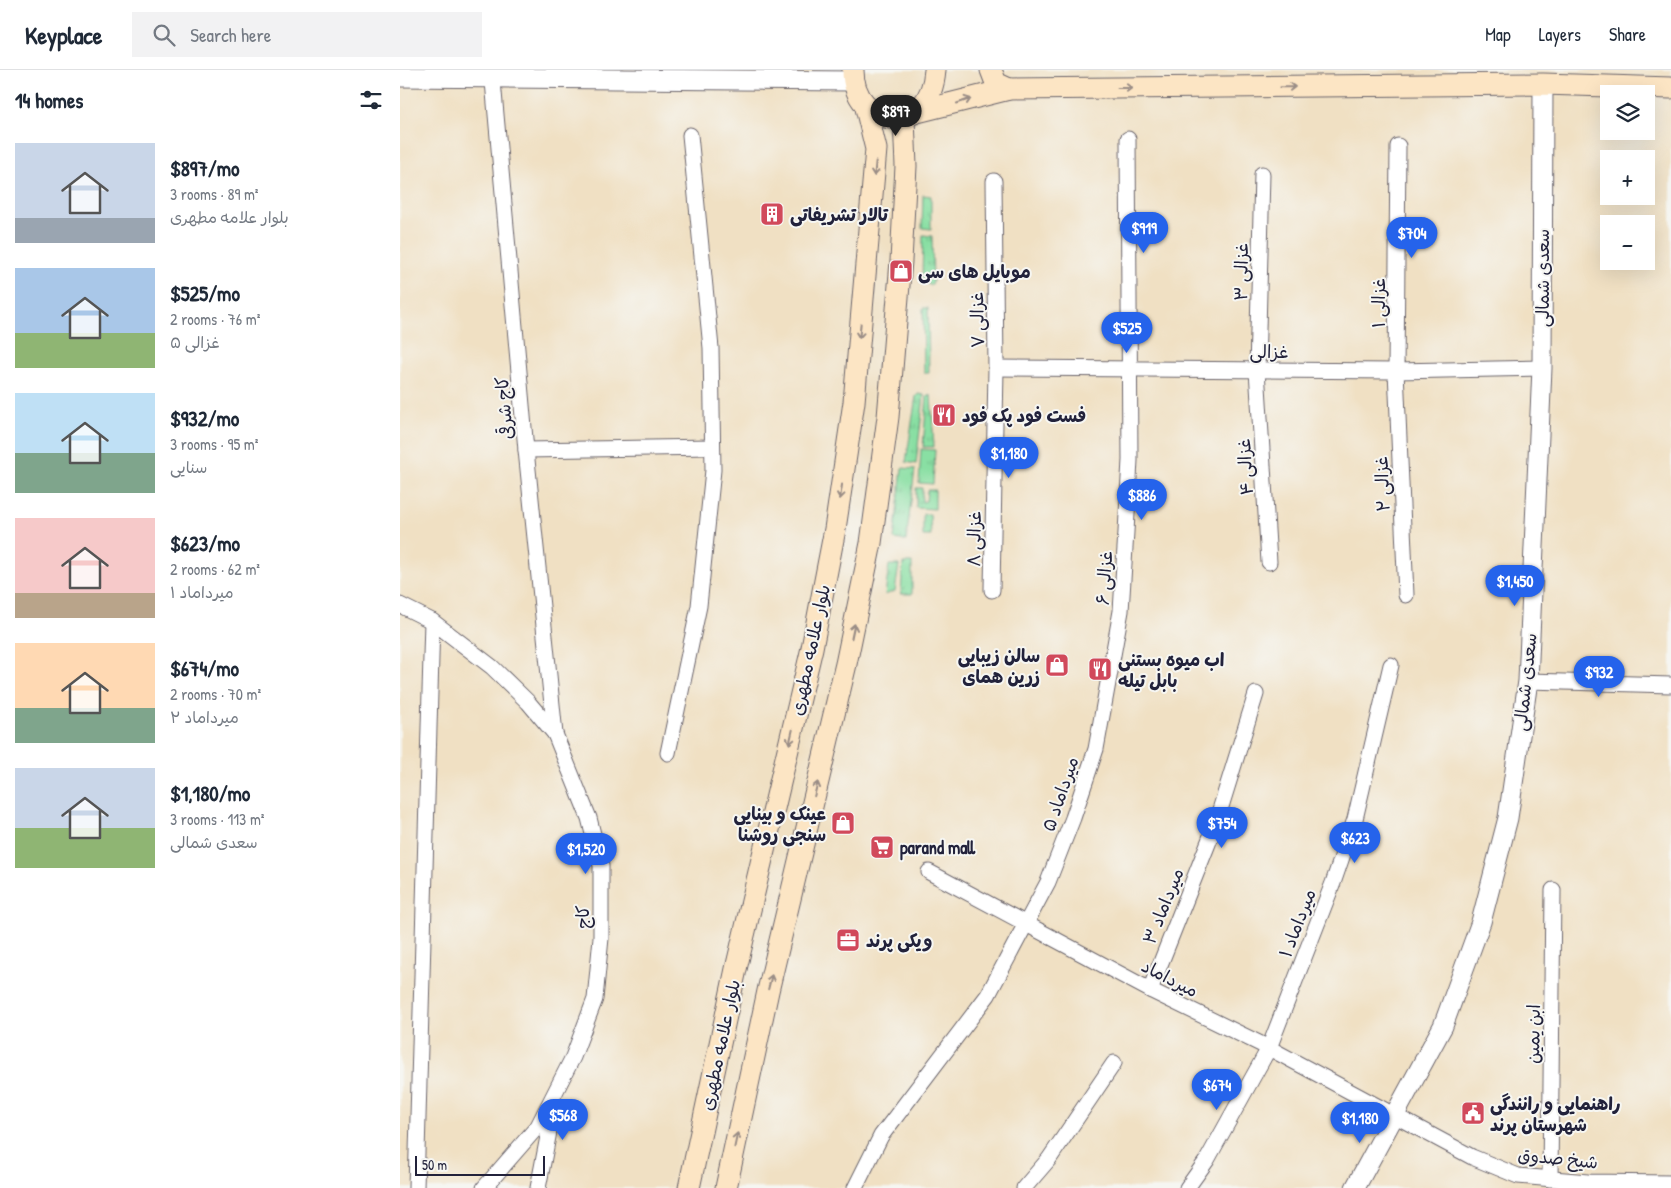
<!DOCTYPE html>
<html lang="en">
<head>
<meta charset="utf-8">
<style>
	:root { --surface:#fff; --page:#f2f2f3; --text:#1f2937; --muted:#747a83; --line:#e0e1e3; --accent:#2563eb }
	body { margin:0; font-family:"Patrick Hand","Playpen Sans Arabic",sans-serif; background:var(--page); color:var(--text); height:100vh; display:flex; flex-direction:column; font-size:19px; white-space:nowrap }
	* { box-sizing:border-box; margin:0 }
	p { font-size:16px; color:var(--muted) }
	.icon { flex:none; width:28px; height:28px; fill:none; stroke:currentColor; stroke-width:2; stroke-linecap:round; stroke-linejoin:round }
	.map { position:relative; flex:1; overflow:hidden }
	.side { display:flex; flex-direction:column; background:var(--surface); width:400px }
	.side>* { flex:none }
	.buttons { position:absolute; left:1200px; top:15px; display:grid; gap:10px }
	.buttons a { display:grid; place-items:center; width:55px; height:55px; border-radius:0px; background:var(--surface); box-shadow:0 5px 20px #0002; font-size:25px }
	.scale { position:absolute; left:15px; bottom:12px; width:130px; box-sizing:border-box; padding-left:5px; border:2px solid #22223b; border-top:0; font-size:14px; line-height:18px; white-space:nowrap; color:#22223b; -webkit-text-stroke:4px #f6f6f2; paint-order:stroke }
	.price { position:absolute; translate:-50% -42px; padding:0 11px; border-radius:18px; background:var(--accent); color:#fff; font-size:16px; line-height:32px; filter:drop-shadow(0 1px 2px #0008) }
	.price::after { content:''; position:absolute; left:50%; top:30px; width:15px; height:11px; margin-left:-8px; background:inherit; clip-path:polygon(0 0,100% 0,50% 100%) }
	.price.selected { background:#222; color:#fff }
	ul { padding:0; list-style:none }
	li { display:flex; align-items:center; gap:15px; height:125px; padding:0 15px }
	li span { display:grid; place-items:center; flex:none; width:140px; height:100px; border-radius:0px; color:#555 }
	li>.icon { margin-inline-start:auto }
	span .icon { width:60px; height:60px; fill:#fffc; stroke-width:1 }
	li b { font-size:21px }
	h2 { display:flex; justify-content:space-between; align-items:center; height:60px; padding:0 15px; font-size:21px }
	header { display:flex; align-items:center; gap:30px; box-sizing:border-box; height:70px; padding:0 25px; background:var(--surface); border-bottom:1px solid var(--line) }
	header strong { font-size:24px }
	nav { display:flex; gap:28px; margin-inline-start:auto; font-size:18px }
	.search { width:350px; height:45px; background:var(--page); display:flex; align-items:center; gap:12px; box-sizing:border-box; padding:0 18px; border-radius:0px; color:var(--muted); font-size:19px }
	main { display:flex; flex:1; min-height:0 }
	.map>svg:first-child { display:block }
</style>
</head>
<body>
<header>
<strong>Keyplace</strong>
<div class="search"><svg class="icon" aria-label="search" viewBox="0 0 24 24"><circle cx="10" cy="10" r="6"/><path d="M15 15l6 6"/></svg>Search here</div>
<nav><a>Map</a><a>Layers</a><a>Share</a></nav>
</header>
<main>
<section class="side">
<h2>14 homes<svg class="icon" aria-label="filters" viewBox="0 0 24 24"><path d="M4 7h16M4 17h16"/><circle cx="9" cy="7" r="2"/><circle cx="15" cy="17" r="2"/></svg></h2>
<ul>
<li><span style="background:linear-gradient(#c9d6e8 75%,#9aa5b1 0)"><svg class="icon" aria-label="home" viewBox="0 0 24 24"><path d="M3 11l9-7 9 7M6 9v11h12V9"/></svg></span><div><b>$897/mo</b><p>3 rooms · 89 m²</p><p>بلوار علامه مطهری</p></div></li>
<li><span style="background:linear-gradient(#a9c7e8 65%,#8fb573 0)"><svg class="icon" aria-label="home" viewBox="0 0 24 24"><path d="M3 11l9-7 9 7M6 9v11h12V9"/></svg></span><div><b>$525/mo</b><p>2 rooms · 76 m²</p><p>غزالی ۵</p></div></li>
<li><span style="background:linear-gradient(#bfe0f5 60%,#7fa58c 0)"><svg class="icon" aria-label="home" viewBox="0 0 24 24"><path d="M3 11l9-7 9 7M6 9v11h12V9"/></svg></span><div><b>$932/mo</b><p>3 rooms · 95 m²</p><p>سنایی</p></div></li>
<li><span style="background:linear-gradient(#f6c9c9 75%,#b9a48a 0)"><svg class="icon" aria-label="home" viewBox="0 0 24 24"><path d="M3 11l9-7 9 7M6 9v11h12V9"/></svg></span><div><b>$623/mo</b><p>2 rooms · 62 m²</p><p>میرداماد ۱</p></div></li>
<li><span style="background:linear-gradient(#ffd9b3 65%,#7fa58c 0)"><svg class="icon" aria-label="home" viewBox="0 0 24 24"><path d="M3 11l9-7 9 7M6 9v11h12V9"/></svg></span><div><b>$674/mo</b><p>2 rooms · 70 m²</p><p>میرداماد ۲</p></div></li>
<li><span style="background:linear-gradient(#c9d6e8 60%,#8fb573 0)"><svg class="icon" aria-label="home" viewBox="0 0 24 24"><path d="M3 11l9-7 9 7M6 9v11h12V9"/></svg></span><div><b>$1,180/mo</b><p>3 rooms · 113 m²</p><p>سعدی شمالی</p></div></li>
</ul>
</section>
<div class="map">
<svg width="1271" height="1118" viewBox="0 0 1271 1118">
	<defs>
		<pattern id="grass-tufts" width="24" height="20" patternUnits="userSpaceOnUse" patternTransform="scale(1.25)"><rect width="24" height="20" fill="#89dfa3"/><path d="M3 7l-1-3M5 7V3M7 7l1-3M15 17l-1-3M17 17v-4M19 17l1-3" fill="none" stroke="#76bf8d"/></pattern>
	</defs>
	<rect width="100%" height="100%" fill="#f6f6f2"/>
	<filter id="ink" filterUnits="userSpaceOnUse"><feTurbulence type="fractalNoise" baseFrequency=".02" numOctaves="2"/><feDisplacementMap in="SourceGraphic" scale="10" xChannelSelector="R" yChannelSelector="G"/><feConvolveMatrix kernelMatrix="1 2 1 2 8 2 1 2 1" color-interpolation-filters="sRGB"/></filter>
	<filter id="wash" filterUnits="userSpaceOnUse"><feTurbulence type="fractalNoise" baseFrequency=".0096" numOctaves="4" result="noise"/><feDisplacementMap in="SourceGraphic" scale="20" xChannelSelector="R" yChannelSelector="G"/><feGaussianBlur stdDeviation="1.12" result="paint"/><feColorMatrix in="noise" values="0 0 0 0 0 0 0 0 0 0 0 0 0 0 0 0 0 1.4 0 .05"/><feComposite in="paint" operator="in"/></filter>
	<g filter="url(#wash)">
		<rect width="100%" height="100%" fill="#f0e0c3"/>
		<g fill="url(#grass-tufts)" stroke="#56806f">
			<path d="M523,125L531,126V159L522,158Z"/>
			<path d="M523,165L532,166L533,213L530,215L522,211Z"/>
			<path d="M523,238H528L529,303H524Z"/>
			<path d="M518,324L524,325L516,394L506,392L516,326Z"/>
			<path d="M531,325L534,377H523L527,326Z"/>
			<path d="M521,379L535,380L533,414L519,413Z"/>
			<path d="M502,398L515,399L506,471L494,469Z"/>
			<path d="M516,418H522V432L526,431L527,420H535V439L516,438Z"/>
			<path d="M523,444H530L531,466H523Z"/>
			<path d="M503,493H512V524H501Z"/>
			<path d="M489,495H499L495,521L485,525Z"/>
		</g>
	</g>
	<g filter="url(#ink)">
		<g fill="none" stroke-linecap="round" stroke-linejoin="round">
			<g stroke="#6a646b" stroke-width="17">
				<g id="minor">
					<path d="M92,0L126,380L155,664"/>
					<path d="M998,76L996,301L1006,525"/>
					<path d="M862,104L857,300L869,492"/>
					<path d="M596,298L996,301L1142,298"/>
					<path d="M126,380L312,377"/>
					<path d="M592,520L596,298L594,111"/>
					<path d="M0,535L32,551L92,597L128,632L155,664L189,748L201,796V868L195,929L173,987L138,1056L84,1118"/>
					<path d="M1128,611L1271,615"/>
					<path d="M268,683L299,536L313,400L311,278L290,65"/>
					<path d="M529,802L750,920L869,978L1072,1087L1118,1106L1188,1112L1271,1113"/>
					<path d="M750,920L815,756L856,624"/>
					<path d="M1150,1109L1153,820"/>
					<path d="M16,1118L32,551"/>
					<path d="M138,1118L154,1036"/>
					<path d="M455,1118L481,1066L588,925L648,812L673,748L696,679L721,541L726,462L730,390L728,69"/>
					<path d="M624,1118L649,1089L714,993"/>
					<path d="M787,1118L807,1090L869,978L933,813L955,749L991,595"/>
				</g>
			</g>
			<g stroke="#6a646b" stroke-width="21">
				<g id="tertiary">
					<path d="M0,7L455,11"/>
					<path d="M955,1118L1043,956L1081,852L1108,748L1128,611L1142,298L1143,14"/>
				</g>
			</g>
			<g stroke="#6a646b" stroke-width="23">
				<g id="secondary">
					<path d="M453,0C453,58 530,70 535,0"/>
					<path d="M591,0L596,13L609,19"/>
					<path d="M517,42L609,19L1143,14L1271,18"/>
					<path d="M289,1118L336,899L412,578L435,459L454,332L476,79L465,34"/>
					<path d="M326,1118L368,921L446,594L471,473L488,347L501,191L506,96L504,49"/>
				</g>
			</g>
			<use href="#minor" stroke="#fff" stroke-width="15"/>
			<use href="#tertiary" stroke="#fff" stroke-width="19"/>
			<use href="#secondary" stroke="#fce5c4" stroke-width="21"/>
		</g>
		<defs><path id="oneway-shaft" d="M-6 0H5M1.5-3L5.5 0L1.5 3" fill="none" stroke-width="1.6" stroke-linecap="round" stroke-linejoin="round" transform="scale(1.25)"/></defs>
		<g stroke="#9a8d86">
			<use href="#oneway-shaft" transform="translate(888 17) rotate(-1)"/>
			<use href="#oneway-shaft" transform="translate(725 18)"/>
			<use href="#oneway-shaft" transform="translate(564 31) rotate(-19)"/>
			<use href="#oneway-shaft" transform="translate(475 99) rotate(95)"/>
			<use href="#oneway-shaft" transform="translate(460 261) rotate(95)"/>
			<use href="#oneway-shaft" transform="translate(441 422) rotate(98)"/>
			<use href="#oneway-shaft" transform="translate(453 561) rotate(-78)"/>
			<use href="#oneway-shaft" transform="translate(391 667) rotate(103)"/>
			<use href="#oneway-shaft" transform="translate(416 719) rotate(-76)"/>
			<use href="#oneway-shaft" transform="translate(370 912) rotate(-76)"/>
			<use href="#oneway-shaft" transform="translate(336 1070) rotate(-78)"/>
		</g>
	</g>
	<defs>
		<g id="building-square" transform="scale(1.25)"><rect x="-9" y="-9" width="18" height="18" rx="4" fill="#d1495b" stroke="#f6f6f2"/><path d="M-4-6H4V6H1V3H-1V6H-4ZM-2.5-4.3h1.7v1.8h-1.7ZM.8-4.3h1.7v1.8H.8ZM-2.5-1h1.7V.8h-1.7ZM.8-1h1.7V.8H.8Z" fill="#fff"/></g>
		<g id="shop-square" transform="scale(1.25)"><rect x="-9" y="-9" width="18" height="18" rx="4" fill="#d1495b" stroke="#f6f6f2"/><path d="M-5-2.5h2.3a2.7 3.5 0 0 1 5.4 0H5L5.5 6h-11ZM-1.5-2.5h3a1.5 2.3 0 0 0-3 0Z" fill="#fff"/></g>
		<g id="restaurant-square" transform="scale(1.25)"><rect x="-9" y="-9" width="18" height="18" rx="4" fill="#d1495b" stroke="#f6f6f2"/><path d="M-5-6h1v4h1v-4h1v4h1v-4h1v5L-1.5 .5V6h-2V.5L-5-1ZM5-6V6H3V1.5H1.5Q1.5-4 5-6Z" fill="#fff"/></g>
		<g id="supermarket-square" transform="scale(1.25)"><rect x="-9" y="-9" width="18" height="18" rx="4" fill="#d1495b" stroke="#f6f6f2"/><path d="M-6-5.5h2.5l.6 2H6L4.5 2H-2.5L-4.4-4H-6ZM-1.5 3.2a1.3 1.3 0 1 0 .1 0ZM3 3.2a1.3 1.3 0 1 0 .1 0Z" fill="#fff"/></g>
		<g id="office-square" transform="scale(1.25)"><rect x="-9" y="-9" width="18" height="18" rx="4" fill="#d1495b" stroke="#f6f6f2"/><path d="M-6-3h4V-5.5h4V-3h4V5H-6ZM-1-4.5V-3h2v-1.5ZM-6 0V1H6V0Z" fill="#fff"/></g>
		<g id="civic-square" transform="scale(1.25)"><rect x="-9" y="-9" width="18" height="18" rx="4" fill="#d1495b" stroke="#f6f6f2"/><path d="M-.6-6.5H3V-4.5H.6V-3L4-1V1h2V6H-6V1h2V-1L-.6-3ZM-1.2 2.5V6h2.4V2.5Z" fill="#fff"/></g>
	</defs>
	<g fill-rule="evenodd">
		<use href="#building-square" x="372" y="144"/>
		<use href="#shop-square" x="501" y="201"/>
		<use href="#restaurant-square" x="544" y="345"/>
		<use href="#shop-square" x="657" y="595"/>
		<use href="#restaurant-square" x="700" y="599"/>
		<use href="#shop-square" x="443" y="753"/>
		<use href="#supermarket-square" x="482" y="777"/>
		<use href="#office-square" x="448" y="870"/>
		<use href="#civic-square" x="1073" y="1043"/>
	</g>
	<g text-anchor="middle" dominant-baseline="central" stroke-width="4" stroke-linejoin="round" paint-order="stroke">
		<g font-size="18" font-weight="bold" fill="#22223b" stroke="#f6f6f2" text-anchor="start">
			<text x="390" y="144">تالار تشریفاتی</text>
			<text x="518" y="201">موبایل های سی</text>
			<text x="562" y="345">فست فود پک فود</text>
			<text x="640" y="585" text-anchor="end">سالن زیبایی<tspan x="640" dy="21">زرین همای</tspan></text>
			<text x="718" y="589">اب میوه بستنی<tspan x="718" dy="21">بابل تیله</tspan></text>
			<text x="426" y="743" text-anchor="end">عینک و بینایی<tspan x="426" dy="21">سنجی روشنا</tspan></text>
			<text x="500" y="777">parand mall</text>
			<text x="466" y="870">ویکی پرند</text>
			<text x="1090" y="1033">راهنمایی و رانندگی<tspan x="1090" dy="21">شهرستان پرند</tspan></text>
		</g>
		<g font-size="18" fill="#22223b" stroke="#f6f6f2">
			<text transform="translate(841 202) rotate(-89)">غزالی ۳</text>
			<text transform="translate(1142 208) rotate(-90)">سعدی شمالی</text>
			<text transform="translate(978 233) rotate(-90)">غزالی ۱</text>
			<text transform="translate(577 250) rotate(-91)">غزالی ۷</text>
			<text x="869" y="281">غزالی</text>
			<text transform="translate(104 338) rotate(-95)">کاج شرقی</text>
			<text transform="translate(845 397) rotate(-93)">غزالی ۴</text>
			<text transform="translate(982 414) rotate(-92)">غزالی ۲</text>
			<text transform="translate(574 469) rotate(-89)">غزالی ۸</text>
			<text transform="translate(704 508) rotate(-86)">غزالی ۶</text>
			<text transform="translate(410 580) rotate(-78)">بلوار علامه مطهری</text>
			<text transform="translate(1125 612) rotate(-84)">سعدی شمالی</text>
			<text transform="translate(660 724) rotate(-71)">میرداماد ۵</text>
			<text transform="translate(763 836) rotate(-68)">میرداماد ۳</text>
			<text transform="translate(182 847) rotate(-90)">کاج</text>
			<text transform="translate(897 853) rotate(-69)">میرداماد ۱</text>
			<text transform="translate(770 908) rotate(27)">میرداماد</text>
			<text transform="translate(1133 964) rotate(-89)">ابن یمین</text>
			<text transform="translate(320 975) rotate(-78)">بلوار علامه مطهری</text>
			<text transform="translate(1158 1088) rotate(6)">شیخ صدوق</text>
		</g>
	</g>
</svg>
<div class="buttons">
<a><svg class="icon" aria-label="layers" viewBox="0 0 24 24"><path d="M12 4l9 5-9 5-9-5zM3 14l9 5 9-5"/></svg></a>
<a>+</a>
<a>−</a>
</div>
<div class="scale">50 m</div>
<b class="price selected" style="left:496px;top:67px">$897</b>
<b class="price" style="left:744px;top:184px">$919</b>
<b class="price" style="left:1012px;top:189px">$704</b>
<b class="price" style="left:727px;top:284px">$525</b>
<b class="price" style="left:609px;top:409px">$1,180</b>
<b class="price" style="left:742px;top:451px">$886</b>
<b class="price" style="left:1115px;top:537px">$1,450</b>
<b class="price" style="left:1199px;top:628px">$932</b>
<b class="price" style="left:822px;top:779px">$754</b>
<b class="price" style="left:955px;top:794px">$623</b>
<b class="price" style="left:186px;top:805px">$1,520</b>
<b class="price" style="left:817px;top:1041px">$674</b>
<b class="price" style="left:163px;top:1071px">$568</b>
<b class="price" style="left:960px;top:1074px">$1,180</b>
</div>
</main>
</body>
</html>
